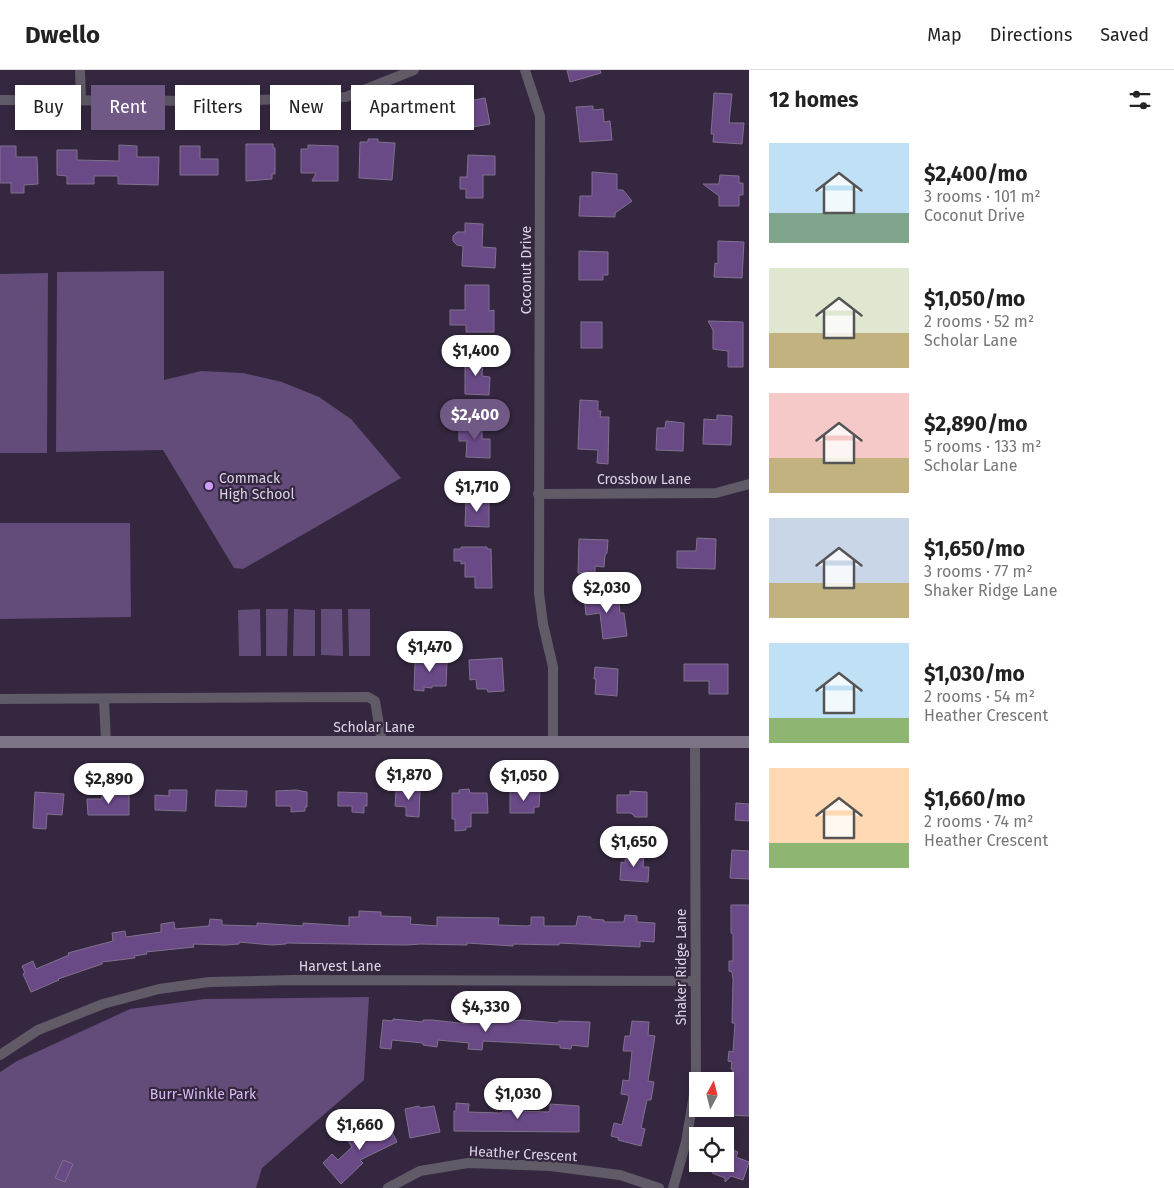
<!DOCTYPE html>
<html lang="en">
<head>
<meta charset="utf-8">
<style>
	:root { --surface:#fff; --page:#f2f2f2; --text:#222; --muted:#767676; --line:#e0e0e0; --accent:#705985 }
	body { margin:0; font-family:"Fira Sans",sans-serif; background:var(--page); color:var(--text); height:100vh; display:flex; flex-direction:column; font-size:19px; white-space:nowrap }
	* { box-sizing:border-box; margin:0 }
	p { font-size:16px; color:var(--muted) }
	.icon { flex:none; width:28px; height:28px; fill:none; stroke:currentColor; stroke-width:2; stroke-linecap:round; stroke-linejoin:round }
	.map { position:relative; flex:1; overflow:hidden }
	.panel { display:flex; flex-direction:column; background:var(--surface); width:425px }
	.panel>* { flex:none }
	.top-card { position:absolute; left:15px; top:15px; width:475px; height:45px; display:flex; gap:10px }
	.needle { width:32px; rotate:7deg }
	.buttons { position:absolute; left:689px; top:1002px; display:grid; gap:10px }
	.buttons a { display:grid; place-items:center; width:45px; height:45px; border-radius:0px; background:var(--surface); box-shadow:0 2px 8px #0003; font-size:25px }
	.price { position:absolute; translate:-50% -42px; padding:0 11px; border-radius:18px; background:#fff; color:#222; font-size:16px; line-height:32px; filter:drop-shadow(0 1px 2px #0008) }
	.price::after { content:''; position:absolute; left:50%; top:30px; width:15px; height:11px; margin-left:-8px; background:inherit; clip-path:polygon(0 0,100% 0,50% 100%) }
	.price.current { background:var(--accent); color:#fff }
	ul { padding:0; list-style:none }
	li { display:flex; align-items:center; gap:15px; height:125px; padding:0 20px }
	li span { display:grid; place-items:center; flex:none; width:140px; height:100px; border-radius:0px; color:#555 }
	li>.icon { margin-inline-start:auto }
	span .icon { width:60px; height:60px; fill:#fffc; stroke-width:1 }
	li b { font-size:21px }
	h2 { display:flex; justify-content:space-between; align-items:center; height:60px; padding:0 20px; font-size:21px }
	.tag { padding:0 18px; border-radius:0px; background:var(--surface); box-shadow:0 2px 8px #0003; font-size:18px; line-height:45px }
	.tag.current { background:var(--accent); color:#fff }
	header { display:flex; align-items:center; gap:30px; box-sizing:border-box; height:70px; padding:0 25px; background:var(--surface); border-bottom:1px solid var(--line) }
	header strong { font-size:24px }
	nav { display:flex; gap:28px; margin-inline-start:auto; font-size:18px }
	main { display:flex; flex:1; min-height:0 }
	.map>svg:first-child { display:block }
</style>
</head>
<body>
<header>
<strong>Dwello</strong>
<nav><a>Map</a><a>Directions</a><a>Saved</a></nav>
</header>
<main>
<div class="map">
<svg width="749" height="1118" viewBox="0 0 749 1118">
	<rect width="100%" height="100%" fill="#34273f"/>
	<g fill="#634c79">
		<path d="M164,201V310L201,301L243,303L282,312L319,327L351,349L401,408L243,499L234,498L163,380L56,382L57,202Z"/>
		<path d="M48,203L47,383H0V204Z"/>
		<path d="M0,453H130L131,547L0,549Z"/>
		<path d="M260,539L261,586H239L238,540Z"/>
		<path d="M266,539H288L287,586H266Z"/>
		<path d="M294,539L315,540V586H293Z"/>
		<path d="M321,539H342L343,586L321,585Z"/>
		<path d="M348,539H370V586H349Z"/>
		<path d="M369,927L364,1010L262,1098L256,1118H0V1002L17,991L130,939L205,929Z"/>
	</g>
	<g fill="#6a4987" stroke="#80728e">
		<path d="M567,0H600L601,3L570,12Z"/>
		<path d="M714,23L732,24L729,53H744L742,74L713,72L714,64H711Z"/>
		<path d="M485,28L490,54L467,58L465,47L460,48L457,33Z"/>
		<path d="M593,36V40L603,39L604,52L610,51L612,70L580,72L576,37Z"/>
		<path d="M368,69H378V72L395,73L392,110L359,108L360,72H368Z"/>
		<path d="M246,74H273V78H275V104H272V109L246,111Z"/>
		<path d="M119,75L137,76V87H159L158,115L118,114V106H94V114H67V106L57,105V80H77V90L119,91Z"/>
		<path d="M308,75L338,76V111H312L316,103H301V79H308Z"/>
		<path d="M0,76H16V87H37L38,114L24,115V123H11V113H0Z"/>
		<path d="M180,76H200V89H218V105H180Z"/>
		<path d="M468,85L495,86V105H483V128H466V119H460V107H467Z"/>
		<path d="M592,102L617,104V120H623L632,131L615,143V147L579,146L580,126H592Z"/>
		<path d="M720,105L739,106V113H743V125H739V136H719V126L703,114H719Z"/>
		<path d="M465,153L483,154L482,177L496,178L495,198L462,196L463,176L457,175L453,171V166L457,162H465Z"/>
		<path d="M718,171L744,172L742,208L714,207L715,193L718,194Z"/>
		<path d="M579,181L608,182V205H603V210H579Z"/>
		<path d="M465,215H489V241L494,240V262H466V255H450V240H465Z"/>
		<path d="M708,251L743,252V297H728V281L713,279V260Z"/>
		<rect x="581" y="252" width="21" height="26"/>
		<path d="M465,287L483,288L482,306L490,307L489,325L465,324Z"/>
		<path d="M580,330L598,331V341H601L600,347H609L608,394L597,393L598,380L578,379Z"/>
		<path d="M717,345L732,346L731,375L703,374L704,349L717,350Z"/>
		<path d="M666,351L684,353L683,381L656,380L657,358H665Z"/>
		<path d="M465,353L482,354V369H490V388L466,387L467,371H459V360H465Z"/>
		<path d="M466,429L489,430V457L465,456Z"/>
		<path d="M697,468L716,469L715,499L677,498V481H696Z"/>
		<path d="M579,469L608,470L607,483L605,485L604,497L595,496V503H578Z"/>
		<path d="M461,477H487V479H491L492,518H475V507H465V493L461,494V491H454V479H461Z"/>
		<path d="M618,522L620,543H624L627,566L603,569L600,543L586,545L584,526Z"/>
		<path d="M442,587L447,591L446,616H432V618L424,617V621L414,620L415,593L423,588Z"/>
		<path d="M502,588L504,621L488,622L487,619H477L476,609L470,610L469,590Z"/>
		<path d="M684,594H728V624H709V611H684Z"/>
		<path d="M595,597L618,599L617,626L595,624L596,609H594Z"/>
		<path d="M403,719L420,720L419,747L406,746V737L395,736L396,720Z"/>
		<path d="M469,719L470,723H487L488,743H471V757H466V760L455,761V749H452V723H459V720Z"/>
		<path d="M169,720H187L186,741L155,740V725L169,726Z"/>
		<path d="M216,720L247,721L246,737L215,736Z"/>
		<path d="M296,720L307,722V737H305V741L291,742V736H276V721Z"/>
		<path d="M510,721H540L539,737H534V743H510Z"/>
		<path d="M630,721L647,722V747H635L631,743H617V725H630Z"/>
		<path d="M35,722L64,724L62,745L47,744L46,759L33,758Z"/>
		<path d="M338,722L367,723V736H364V743L352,742V736H338Z"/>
		<path d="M102,724H129V745H88L87,729H102Z"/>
		<path d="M736,733L749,734V751L735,750Z"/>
		<path d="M732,780L749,781V809L730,808Z"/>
		<path d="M626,782L644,783L643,797H649L648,812L620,810L621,792L625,793Z"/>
		<path d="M731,835H749V1046L730,1045V1037H727L728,1026L731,1027L733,999H731L732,992L728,991L729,981L733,982L735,953H732L733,909L732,902L729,901V891H733V864L731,863Z"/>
		<path d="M359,841L381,842V846L411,847L410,854L437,856V847L499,848L498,855L528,856L531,855V847H544V856H576L578,846L591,847V849L604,850V852H624L625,845L637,846V852L655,853L654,872L640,871V877L559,873V875L513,874V876L467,873V875L420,874L407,875L286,873V874L272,875L239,872V874L226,875L193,874L194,877L146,882L147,884L134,886L135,888L102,892V894L58,909L59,910L31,922L23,904L25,903L22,896L33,891L36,899L69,885L68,883L113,871L112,863L125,861L126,867L161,862V854L174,852L175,859L209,856L210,849L222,850V855L257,856V853L303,856V853L349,856V847H359Z"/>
		<path d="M393,949L423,952V950H432L468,954V950L513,952V951L522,950L558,953L559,951L590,952L588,977L572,975L571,979L560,978V975L483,971L482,980L468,979L469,973L438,970L437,977L423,975V973L392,970L391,979L380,978L383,950L393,951Z"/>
		<path d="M632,951L649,952L648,965L655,966L648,1011L654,1012L651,1030H647L641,1058L645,1059L641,1076L618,1070L619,1068L611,1066L614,1053L622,1055L629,1027L628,1025L621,1024L623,1010L629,1011L632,981H623L625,966H630Z"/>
		<path d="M456,1033L469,1034L468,1042L501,1043L503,1041V1035H516V1041L548,1042L550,1041V1034L579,1036V1062L454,1061V1041H456Z"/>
		<path d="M419,1036L420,1038L434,1036L440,1062L410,1068L405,1039Z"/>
		<path d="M388,1054L397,1072L360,1090L363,1093L341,1114L323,1093L332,1084L338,1090L352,1077L346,1068L351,1065L370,1056L373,1062Z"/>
		<path d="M725,1077L738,1082L736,1087L749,1092L743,1110L731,1106L725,1112V1108L712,1103L715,1094H725Z"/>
		<path d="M63,1090L73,1094L65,1112L55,1108Z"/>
	</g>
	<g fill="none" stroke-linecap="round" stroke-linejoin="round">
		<g stroke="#605b67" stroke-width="10">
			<path d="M80,0L81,29"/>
			<path d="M525,0L540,46L539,523L543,554L553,597V671"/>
			<path d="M0,30L228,31L346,27L414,0"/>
			<path d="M538,424L716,423L749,414"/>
			<path d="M0,629L368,627L375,631L382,672"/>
			<path d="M104,629L106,672"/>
			<path d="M0,985L38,960L103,934L159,919L209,912L294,910L695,911"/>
			<path d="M388,1118L420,1101L468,1093L550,1096L620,1105L659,1118"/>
			<path d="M673,1118L686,1072L696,1012L695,672"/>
		</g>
		<path stroke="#7d7386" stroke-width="12" d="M0,672H749"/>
	</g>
	<circle fill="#d09dff" stroke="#34273f" stroke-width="2" cx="209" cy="416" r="5"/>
	<g text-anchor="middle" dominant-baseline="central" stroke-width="4.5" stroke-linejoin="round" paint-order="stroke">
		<g font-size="14" fill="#dcd5e5" stroke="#34273f">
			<text transform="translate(526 200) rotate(-90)">Coconut Drive</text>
			<text x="644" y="409">Crossbow Lane</text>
			<text x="374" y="657">Scholar Lane</text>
			<text x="340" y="896">Harvest Lane</text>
			<text transform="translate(681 897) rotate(-90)">Shaker Ridge Lane</text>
			<text transform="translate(523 1084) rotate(3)">Heather Crescent</text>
		</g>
		<g font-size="14" fill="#dcd5e5" stroke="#34273f" text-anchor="start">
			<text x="219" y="408">Commack<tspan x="219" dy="16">High School</tspan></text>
		</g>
		<g font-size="14" fill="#d9bdf4" stroke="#34273f">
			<text x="203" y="1024">Burr-Winkle Park</text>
		</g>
	</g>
</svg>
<div class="buttons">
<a><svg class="needle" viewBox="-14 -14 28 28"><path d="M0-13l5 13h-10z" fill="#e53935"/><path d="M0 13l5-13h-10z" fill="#767676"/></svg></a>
<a><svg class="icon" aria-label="locate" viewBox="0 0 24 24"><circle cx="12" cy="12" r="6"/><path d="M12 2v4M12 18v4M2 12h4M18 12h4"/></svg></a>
</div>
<b class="price" style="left:476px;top:307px">$1,400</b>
<b class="price current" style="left:475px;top:371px">$2,400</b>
<b class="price" style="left:477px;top:443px">$1,710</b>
<b class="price" style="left:607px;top:544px">$2,030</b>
<b class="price" style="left:430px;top:603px">$1,470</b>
<b class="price" style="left:409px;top:731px">$1,870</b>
<b class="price" style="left:524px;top:732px">$1,050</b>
<b class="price" style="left:109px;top:735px">$2,890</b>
<b class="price" style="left:634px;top:798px">$1,650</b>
<b class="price" style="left:486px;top:963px">$4,330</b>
<b class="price" style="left:518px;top:1050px">$1,030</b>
<b class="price" style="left:360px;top:1081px">$1,660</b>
<div class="top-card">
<a class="tag">Buy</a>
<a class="tag current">Rent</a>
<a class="tag">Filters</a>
<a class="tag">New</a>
<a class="tag">Apartment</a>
</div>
</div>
<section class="panel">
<h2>12 homes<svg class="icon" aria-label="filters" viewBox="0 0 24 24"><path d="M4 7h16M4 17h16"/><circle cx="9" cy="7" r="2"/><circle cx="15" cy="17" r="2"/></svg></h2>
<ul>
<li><span style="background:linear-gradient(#bfe0f5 70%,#7fa58c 0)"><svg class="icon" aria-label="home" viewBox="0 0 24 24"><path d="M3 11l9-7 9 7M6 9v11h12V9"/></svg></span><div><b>$2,400/mo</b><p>3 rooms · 101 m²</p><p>Coconut Drive</p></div></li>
<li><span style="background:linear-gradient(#dfe7d0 65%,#c2b280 0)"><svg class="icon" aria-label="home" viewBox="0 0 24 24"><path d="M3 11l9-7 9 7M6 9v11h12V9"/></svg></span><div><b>$1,050/mo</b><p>2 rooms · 52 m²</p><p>Scholar Lane</p></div></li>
<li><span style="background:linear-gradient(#f6c9c9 65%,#c2b280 0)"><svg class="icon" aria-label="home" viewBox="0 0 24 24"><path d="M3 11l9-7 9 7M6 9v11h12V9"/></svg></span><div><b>$2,890/mo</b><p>5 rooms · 133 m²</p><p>Scholar Lane</p></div></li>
<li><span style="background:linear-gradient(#c9d6e8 65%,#c2b280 0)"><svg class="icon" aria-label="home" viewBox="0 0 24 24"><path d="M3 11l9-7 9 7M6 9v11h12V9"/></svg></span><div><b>$1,650/mo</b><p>3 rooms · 77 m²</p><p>Shaker Ridge Lane</p></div></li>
<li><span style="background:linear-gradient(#bfe0f5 75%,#8fb573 0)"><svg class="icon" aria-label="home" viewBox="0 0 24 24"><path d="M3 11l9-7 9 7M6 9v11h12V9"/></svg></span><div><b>$1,030/mo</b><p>2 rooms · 54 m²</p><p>Heather Crescent</p></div></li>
<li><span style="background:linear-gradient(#ffd9b3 75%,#8fb573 0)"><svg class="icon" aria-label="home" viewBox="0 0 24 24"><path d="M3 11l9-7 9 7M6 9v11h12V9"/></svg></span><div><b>$1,660/mo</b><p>2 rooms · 74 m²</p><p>Heather Crescent</p></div></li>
</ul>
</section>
</main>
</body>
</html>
